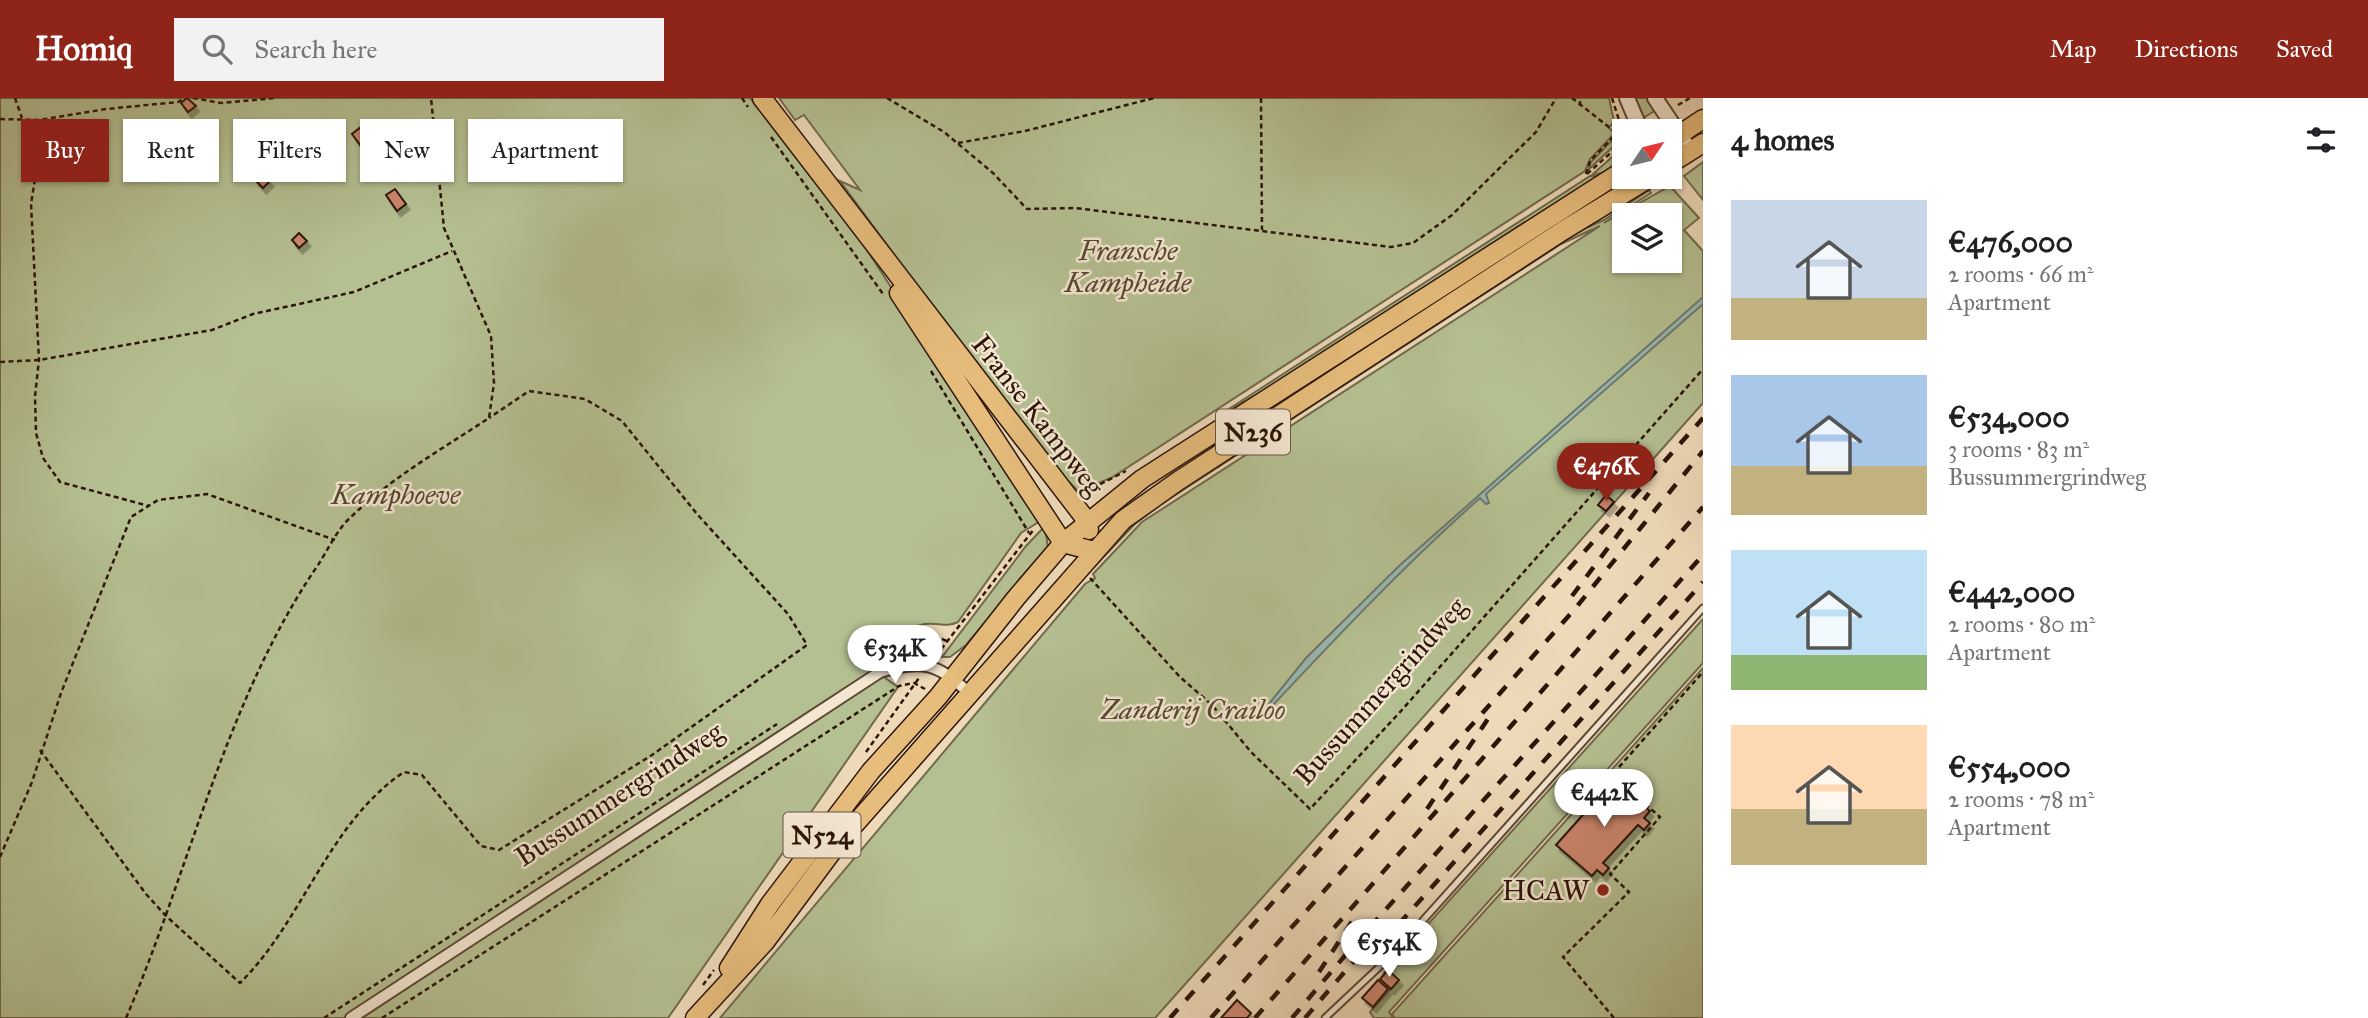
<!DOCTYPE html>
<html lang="en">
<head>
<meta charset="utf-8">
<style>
	:root { --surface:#fff; --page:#f2f2f2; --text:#202124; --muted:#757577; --accent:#8f2418 }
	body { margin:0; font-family:"IM FELL Great Primer",serif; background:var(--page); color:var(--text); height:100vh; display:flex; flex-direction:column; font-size:26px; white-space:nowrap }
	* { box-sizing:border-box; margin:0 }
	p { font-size:23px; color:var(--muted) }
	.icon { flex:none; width:38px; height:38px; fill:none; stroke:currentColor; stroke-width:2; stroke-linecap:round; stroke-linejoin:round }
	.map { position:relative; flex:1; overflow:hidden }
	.drawer { display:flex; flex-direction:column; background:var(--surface); width:665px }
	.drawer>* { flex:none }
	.top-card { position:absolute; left:21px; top:21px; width:665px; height:63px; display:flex; gap:14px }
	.needle { width:46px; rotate:55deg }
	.fabs { position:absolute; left:1612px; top:21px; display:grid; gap:14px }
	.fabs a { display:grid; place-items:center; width:70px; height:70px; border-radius:0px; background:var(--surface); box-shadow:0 2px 5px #0004; font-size:35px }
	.price { position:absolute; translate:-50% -60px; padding:0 16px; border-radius:24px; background:#fff; color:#222; font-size:23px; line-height:46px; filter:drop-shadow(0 2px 4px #0008) }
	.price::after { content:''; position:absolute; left:50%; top:42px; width:21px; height:16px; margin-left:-10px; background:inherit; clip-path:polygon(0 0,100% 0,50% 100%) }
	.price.on { background:var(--accent); color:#fff }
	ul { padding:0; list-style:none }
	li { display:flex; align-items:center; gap:21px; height:175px; padding:0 28px }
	li span { display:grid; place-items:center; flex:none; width:196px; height:140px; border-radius:0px; color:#555 }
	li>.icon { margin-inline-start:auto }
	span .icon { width:84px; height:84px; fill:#fffc; stroke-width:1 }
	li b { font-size:30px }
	h2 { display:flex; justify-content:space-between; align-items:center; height:84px; padding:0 28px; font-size:30px }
	.pill { padding:0 24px; border-radius:0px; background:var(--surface); box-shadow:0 2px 5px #0004; font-size:24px; line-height:63px }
	.pill.on { background:var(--accent); color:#fff }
	header { display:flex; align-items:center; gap:42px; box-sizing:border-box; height:98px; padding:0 35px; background:var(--accent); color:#fff }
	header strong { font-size:33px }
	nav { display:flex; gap:38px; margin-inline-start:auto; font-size:24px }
	.search { width:490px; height:63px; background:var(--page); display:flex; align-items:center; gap:18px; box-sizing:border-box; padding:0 24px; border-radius:0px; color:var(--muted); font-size:26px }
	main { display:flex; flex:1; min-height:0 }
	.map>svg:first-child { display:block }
</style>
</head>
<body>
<header>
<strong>Homiq</strong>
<div class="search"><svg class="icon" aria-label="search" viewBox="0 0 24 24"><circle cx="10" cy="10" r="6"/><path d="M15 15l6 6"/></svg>Search here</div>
<nav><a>Map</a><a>Directions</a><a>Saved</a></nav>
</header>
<main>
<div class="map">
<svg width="1703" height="920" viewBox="0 0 1703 920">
	<defs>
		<filter id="shadow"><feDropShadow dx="3.5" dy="5.5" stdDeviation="0" flood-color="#0004"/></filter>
	</defs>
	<rect width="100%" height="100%" fill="#eedab9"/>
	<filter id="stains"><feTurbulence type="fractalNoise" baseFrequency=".00286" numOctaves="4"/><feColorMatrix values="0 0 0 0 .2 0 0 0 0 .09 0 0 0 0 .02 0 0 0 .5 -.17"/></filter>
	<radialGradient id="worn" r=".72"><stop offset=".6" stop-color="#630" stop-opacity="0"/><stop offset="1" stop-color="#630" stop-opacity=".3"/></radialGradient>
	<g fill="#b5c092" stroke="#706a4d" stroke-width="2" fill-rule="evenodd">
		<path d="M0,0H750L865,149L1042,422L1021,435L958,524C946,530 938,524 925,526C901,530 883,550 864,565L898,589L668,920H0Z"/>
		<path d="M779,0H1609L1614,23L1609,30L1615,35L1590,61L1585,73L1111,380L1078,393L1057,372L976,268L840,83L860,92L804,17L795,22Z"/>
		<path d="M1633,0H1648L1656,12L1643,20Z"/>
		<path d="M1617,37L1618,44L1588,72L1591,64Z"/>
		<path d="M1621,51L1624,52V65L1608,75L1593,76Z"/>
		<path d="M1703,64V102L1684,78Z"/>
		<path d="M1590,78H1601L1292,278L1221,316Z"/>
		<path d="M1670,88L1699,120L1684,132L1703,153V305L1155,920H720L1085,486L1095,480L1093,476L1142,424L1600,128L1561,146L1160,407L1135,426L1091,472L1111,445L1170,396L1577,134L1604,122L1649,92L1651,95L1604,125ZM1624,117H1670V163H1624Z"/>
		<path d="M1045,428L1048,450L966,547L950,559H942L1026,448Z"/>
		<path d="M1703,521V565L1389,914L1393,920H1374L1370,914L1396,885L1384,875Z"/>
		<path d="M1703,570V920H1395L1392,916Z"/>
	</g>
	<path fill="#99bab2" stroke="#6d786e" stroke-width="2" d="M1703,199V206L1486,396L1489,405L1486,406L1480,400C1401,470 1330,546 1258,623L1256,622L1306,560L1399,468Z"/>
	<g fill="#cd876e" stroke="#2b1408" stroke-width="2" filter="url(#shadow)">
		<path d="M187,0L196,8L188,14L181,5Z"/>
		<path d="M262,28L270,37L262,43L255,35Z"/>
		<path d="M361,29L372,45L363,51L352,36Z"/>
		<path d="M245,37L253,45L245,52L237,44Z"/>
		<path d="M262,75L270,83L263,90L255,82Z"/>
		<path d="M395,91L406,106L397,113L386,97Z"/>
		<path d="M299,135L307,143L299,150L292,142Z"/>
		<path d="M1606,397L1614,404L1606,413L1598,407Z"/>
		<path d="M1614,682L1650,713L1644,720L1650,725L1644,732L1638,727L1603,765L1609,770L1603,777L1597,772L1592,778L1556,747Z"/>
		<path d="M1388,872L1399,882L1391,891L1380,881Z"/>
		<path d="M1378,882L1388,891L1373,909L1362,900Z"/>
		<path d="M1237,902L1251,915L1247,920H1221Z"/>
	</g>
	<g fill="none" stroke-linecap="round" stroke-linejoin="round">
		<g stroke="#5c4634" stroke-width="9">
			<path id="service" d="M1325,920L1392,857L1703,510"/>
		</g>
		<g stroke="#5c4634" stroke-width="14">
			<path id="minor" d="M351,920L880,574C924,562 935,564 969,595"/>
		</g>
		<g stroke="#5c4634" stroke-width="18">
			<g id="tertiary">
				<path d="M1627,0L1641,33"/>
				<path d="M1655,0L1685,45"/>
			</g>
		</g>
		<g stroke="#2b1408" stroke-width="21">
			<g id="primary">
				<path d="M762,0L1087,423L1089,432"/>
				<path d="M1670,43L1703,21"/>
				<path d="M1670,66L1703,45"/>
				<path d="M899,195L1063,445L1094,453"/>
				<path d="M729,870L770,806L871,673L938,599L1016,500L1063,445L1142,381L1624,72"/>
				<path d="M695,920L765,844L840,743L1123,422L1178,383L1564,132L1651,79"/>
			</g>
		</g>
		<g stroke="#2b1408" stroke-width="2.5" stroke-dasharray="5 3.5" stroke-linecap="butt">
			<path d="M15,0L22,20"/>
			<path d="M193,0L221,5L275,0"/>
			<path d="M742,0L748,9"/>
			<path d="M887,0L944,34L993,75L1027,111L1075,110L1391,149L1413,145L1452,117L1536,34L1556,0"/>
			<path d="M1261,0L1262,132"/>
			<path d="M1572,0L1624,41"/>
			<path d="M1612,0L1624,38"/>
			<path d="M1678,7L1690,0"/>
			<path d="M1580,8V0"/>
			<path d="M0,21L39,22L106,11L178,4L185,0"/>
			<path d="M39,22L38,62L31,106L39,262L35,298L36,335L43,360L60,384L149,408"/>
			<path d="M771,39L883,196"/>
			<path d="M958,45L1025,33L1154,0"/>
			<path d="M1586,76L1590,63L1617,35"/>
			<path d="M1587,76L1624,43"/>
			<path d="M1663,89L1679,80"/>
			<path d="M0,264L39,262L212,232L253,216L354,194L452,153"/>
			<path d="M931,273L1029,435"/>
			<path d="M1085,394L1126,373"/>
			<path d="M1090,480L1180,579L1212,607L1251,654L1310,711L1401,613L1703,271"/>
			<path d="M936,558L1034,431"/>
			<path d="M874,563C906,542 909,527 947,543"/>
			<path d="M40,652L146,796L166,818L240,885C303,823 328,725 404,674L422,677L481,748L499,752L652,657L807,547L788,516L697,416L622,323L585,301L529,293L489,320"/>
			<path d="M866,654L919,580"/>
			<path d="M0,759L32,684L61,595L131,419L158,402L207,396L335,442"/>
			<path d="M703,887L714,872"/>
			<path d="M126,920C190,771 226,601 318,467C328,452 337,431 351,419C391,380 442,351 489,320L494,285L491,238L444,130L431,0"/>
			<path d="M324,920L777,626"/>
			<path d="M382,920L899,588L914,585L925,591"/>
			<path d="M1614,920L1563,859L1629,794L1610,776L1660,719L1612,677L1703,574"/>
		</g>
		<use href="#service" stroke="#f4e7d2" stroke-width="5"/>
		<use href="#minor" stroke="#f4e7d2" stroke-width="10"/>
		<use href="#tertiary" stroke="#f4e7d2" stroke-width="14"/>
		<use href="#primary" stroke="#e7bd7c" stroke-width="18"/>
		<g stroke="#2b1408" stroke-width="4.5" stroke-dasharray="12 12" stroke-linecap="butt">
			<path d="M1572,498L1649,395"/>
			<path d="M1427,711L1490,618"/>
			<path d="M1383,844L1703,484"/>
			<path d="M1319,874L1353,822"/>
			<path d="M1170,920L1703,320"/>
			<path d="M1211,920L1574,512L1703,353"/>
			<path d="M1255,920L1703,409"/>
			<path d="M1292,920L1354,847L1703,457"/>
			<path d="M1305,920L1385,827"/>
		</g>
	</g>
	<circle fill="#8f2418" stroke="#f4e7d2" stroke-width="2.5" cx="1603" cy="792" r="7"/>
	<g text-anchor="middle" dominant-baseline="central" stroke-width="5" stroke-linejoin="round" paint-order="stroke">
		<g fill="#f4e7d2" stroke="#675345" stroke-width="2">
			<rect x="1216" y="311.5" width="74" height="45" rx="5"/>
			<rect x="783.5" y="714.5" width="77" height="45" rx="5"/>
		</g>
		<g font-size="26" font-weight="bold" fill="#2b1408">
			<text x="1253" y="334">N236</text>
			<text x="822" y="737">N524</text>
		</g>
		<g font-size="28" font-style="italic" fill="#544831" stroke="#f4e7d2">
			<text x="1128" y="152">Fransche<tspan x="1128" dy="32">Kampheide</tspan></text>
			<text x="396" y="396">Kamphoeve</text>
			<text x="1193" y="611">Zanderij Crailoo</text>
		</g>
		<g font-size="28" fill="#2b1408" stroke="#f4e7d2">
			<text transform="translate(1038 317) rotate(52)">Franse Kampweg</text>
			<text transform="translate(1380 593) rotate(-48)">Bussummergrindweg</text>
			<text transform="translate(619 696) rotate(-33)">Bussummergrindweg</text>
		</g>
		<g font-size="28" fill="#2b1408" stroke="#f4e7d2" text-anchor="end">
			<text x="1589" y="792">HCAW</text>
		</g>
	</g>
	<rect width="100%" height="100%" filter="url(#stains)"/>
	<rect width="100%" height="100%" fill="url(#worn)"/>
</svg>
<div class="fabs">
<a><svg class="needle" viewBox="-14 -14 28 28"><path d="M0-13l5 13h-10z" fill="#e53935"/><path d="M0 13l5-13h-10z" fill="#757577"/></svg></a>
<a><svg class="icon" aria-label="layers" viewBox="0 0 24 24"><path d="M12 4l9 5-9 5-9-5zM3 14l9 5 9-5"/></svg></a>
</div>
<b class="price on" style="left:1606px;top:405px">€476K</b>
<b class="price" style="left:895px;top:587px">€534K</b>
<b class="price" style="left:1604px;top:731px">€442K</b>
<b class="price" style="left:1389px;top:881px">€554K</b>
<div class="top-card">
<a class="pill on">Buy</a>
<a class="pill">Rent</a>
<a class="pill">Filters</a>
<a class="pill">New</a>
<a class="pill">Apartment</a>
</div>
</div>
<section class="drawer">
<h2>4 homes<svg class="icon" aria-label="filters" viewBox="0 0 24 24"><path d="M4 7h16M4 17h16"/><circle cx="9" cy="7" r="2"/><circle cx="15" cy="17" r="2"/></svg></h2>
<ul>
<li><span style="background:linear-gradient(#c9d6e8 70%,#c2b280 0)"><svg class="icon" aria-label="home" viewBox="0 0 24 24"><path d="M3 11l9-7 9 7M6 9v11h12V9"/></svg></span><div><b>€476,000</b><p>2 rooms · 66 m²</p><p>Apartment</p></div></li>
<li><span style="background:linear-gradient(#a9c7e8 65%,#c2b280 0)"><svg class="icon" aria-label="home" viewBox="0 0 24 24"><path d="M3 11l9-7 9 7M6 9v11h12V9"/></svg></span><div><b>€534,000</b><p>3 rooms · 83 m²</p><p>Bussummergrindweg</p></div></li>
<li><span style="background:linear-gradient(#bfe0f5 75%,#8fb573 0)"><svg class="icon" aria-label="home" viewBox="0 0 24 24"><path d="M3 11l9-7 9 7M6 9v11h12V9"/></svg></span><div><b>€442,000</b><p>2 rooms · 80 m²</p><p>Apartment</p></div></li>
<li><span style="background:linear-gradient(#ffd9b3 60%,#c2b280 0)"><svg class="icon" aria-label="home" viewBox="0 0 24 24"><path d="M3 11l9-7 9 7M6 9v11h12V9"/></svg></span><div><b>€554,000</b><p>2 rooms · 78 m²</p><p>Apartment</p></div></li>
</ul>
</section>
</main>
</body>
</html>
